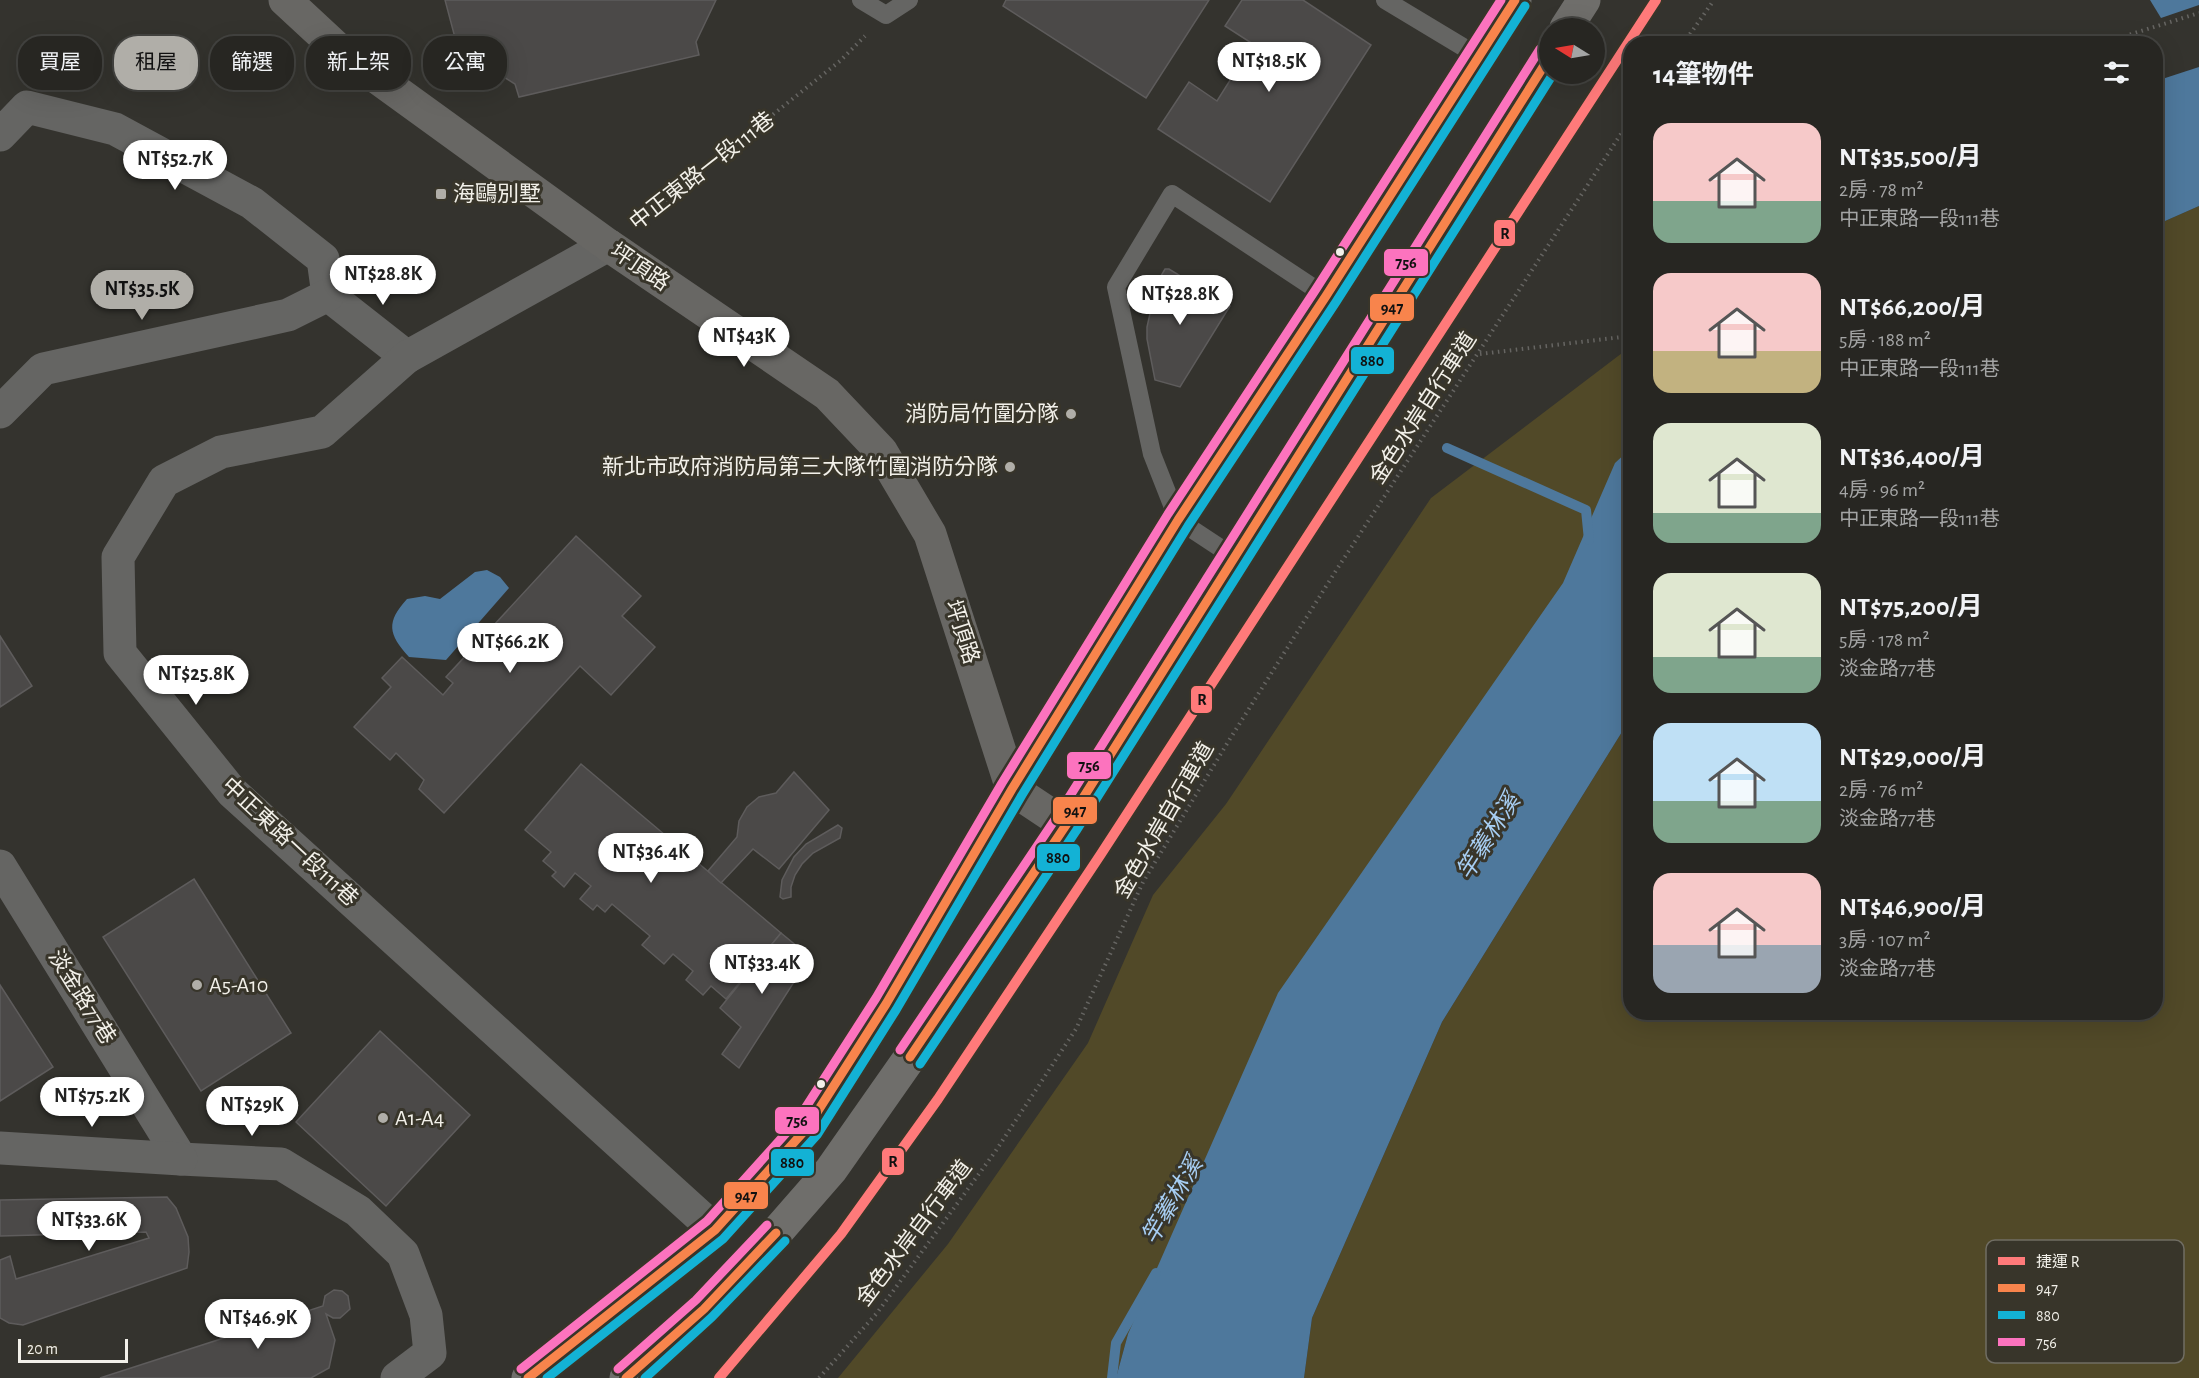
<!DOCTYPE html>
<html lang="zh-TW">
<head>
<meta charset="utf-8">
<style>
	:root { --surface:#272622; --page:#2f2e2a; --text:#f1f3f6; --muted:#a4a5a5; --line:#434340; --accent:#b0aea8 }
	body { margin:0; font-family:"Alegreya Sans","Noto Sans TC",sans-serif; background:var(--page); color:var(--text); height:100vh; display:flex; flex-direction:column; font-size:22px; white-space:nowrap }
	* { box-sizing:border-box; margin:0 }
	p { font-size:20px; color:var(--muted) }
	.icon { flex:none; width:33px; height:33px; fill:none; stroke:currentColor; stroke-width:2; stroke-linecap:round; stroke-linejoin:round }
	.map { position:relative; flex:1; overflow:hidden }
	.side { position:absolute; left:1623px; top:36px; width:540px; height:984px; display:flex; flex-direction:column; background:var(--surface); border-radius:24px; box-shadow:0 6px 24px #0002,0 0 0 2px var(--line) }
	.side>* { flex:none }
	.guide { position:absolute; left:18px; top:36px; width:570px; height:54px; display:flex; gap:12px }
	.needle { width:39px; rotate:281deg }
	.buttons { position:absolute; left:1539px; top:18px; display:grid; gap:12px }
	.buttons a { display:grid; place-items:center; width:66px; height:66px; border-radius:50%; background:var(--surface); box-shadow:0 6px 24px #0002,0 0 0 2px var(--line); font-size:30px }
	.scale { position:absolute; left:18px; bottom:15px; width:110px; box-sizing:border-box; padding-left:6px; border:3px solid #f2f0e9; border-top:0; font-size:16px; line-height:21px; white-space:nowrap; color:#f2f0e9; -webkit-text-stroke:4px #38352a; paint-order:stroke }
	.price { position:absolute; translate:-50% -51px; padding:0 14px; border-radius:21px; background:#fff; color:#222; font-size:20px; line-height:39px; filter:drop-shadow(0 2px 3px #0008) }
	.price::after { content:''; position:absolute; left:50%; top:36px; width:18px; height:14px; margin-left:-9px; background:inherit; clip-path:polygon(0 0,100% 0,50% 100%) }
	.price.active { background:var(--accent); color:#111 }
	ul { padding:0; list-style:none }
	li { display:flex; align-items:center; gap:18px; height:150px; padding:0 30px }
	li span { display:grid; place-items:center; flex:none; width:168px; height:120px; border-radius:18px; color:#555 }
	li>.icon { margin-inline-start:auto }
	span .icon { width:72px; height:72px; fill:#fffc; stroke-width:1 }
	li b { font-size:26px }
	h2 { display:flex; justify-content:space-between; align-items:center; height:72px; padding:0 30px; font-size:26px }
	.tag { padding:0 21px; border-radius:24px; background:var(--surface); box-shadow:0 6px 24px #0002,0 0 0 2px var(--line); font-size:21px; line-height:54px }
	.tag.active { background:var(--accent); color:#111 }
	.map>svg:first-child { display:block }
</style>
</head>
<body>
<div class="map">
<svg width="2199" height="1378" viewBox="0 0 2199 1378">
	<rect width="100%" height="100%" fill="#34332e"/>
	<g fill="#514928">
		<path d="M2199,206V1378H1304L1312,1318L1442,1022L1630,719V1012H2156V225Z"/>
		<path d="M1630,347V472L1128,1334L1116,1378H838L948,1244L1088,1043L1153,895L1226,804L1431,498Z"/>
	</g>
	<g fill="#4e789c">
		<path d="M2150,0H2199V5L2161,18Z"/>
		<path d="M2199,67V206L2156,225V81Z"/>
		<path d="M1630,449V719L1442,1022L1312,1318L1304,1378H1116L1128,1334L1278,993L1563,583L1615,463Z"/>
		<path d="M487,570L500,577L509,588L446,660L409,657C388,634 386,622 407,599L425,596L440,599L475,572Z"/>
	</g>
	<g fill="none" stroke-linecap="round" stroke-linejoin="round">
		<g stroke="#4e789c" stroke-width="10">
			<path d="M1447,448L1586,510L1589,540"/>
			<path d="M1112,1378L1116,1343L1156,1273"/>
		</g>
	</g>
	<g fill="#4b4948" stroke="#5e5c5c" stroke-width="1.5">
		<path d="M445,0H716L696,42L699,55L519,97L515,84L458,49Z"/>
		<path d="M1006,0H1209L1146,98L1003,6Z"/>
		<path d="M1242,0H1303L1371,45L1270,202L1158,129L1189,82L1217,101L1253,44L1225,26Z"/>
		<path d="M1165,269H1169L1230,306L1180,387L1155,380L1147,339V327L1153,300L1158,281Z"/>
		<path d="M576,536L641,596L622,616L655,647L611,695L580,666L444,813L419,789L424,780L396,753L390,760L354,727L391,687L382,678L402,657L443,695L453,683L446,677Z"/>
		<path d="M0,636L32,686L0,707Z"/>
		<path d="M581,764L781,933L726,999L711,986L703,995L686,980L693,971L673,954L664,964L642,945L650,936L612,904L605,912L597,905L593,910L580,899L591,886L575,873L564,887L552,876L556,872L543,861L551,852L525,830Z"/>
		<path d="M794,772L829,810L779,869L753,849L721,883L708,871L737,837L739,821L747,807L759,797L776,793Z"/>
		<path d="M838,825L842,828L840,838L813,853L802,864L795,875L791,887V897L783,899L780,897L782,880L794,857L806,844Z"/>
		<path d="M194,879L291,1033L201,1091L103,937Z"/>
		<path d="M781,933L810,957L739,1068L722,1054L741,1027L720,1008Z"/>
		<path d="M0,985L53,1067L0,1101Z"/>
		<path d="M380,1031L470,1115L386,1206L296,1122Z"/>
		<path d="M167,1197L176,1208L188,1237L189,1252L187,1268L23,1325L9,1323L0,1318V1260L10,1256L16,1279L149,1238L146,1232L0,1236V1200Z"/>
		<path d="M334,1290L342,1291L348,1296L350,1309L340,1318H333L326,1314L335,1340L329,1368L311,1378H100L323,1306L325,1296Z"/>
	</g>
	<g fill="none" stroke-linecap="round" stroke-linejoin="round">
		<g stroke="#666562" stroke-width="4" stroke-dasharray="1.5 4.5" stroke-linecap="butt">
			<path d="M1683,44L1714,0"/>
			<path d="M2108,44L2122,37L2199,13"/>
			<path d="M637,223L840,61L865,36"/>
			<path d="M1480,354L1622,337L1630,332"/>
			<path d="M819,1378L877,1313L995,1152L1076,1029L1143,882L1228,742L1337,569L1630,120"/>
		</g>
		<g stroke="#656563" stroke-width="18">
			<path d="M861,0L886,15L909,0"/>
			<path d="M1385,0L1478,56"/>
			<path d="M1234,557L1178,520L1152,454L1116,287L1172,194L1326,296"/>
		</g>
		<g stroke="#656563" stroke-width="33">
			<path d="M0,135L27,107L115,129L252,203L323,259L328,295L407,357"/>
			<path d="M608,245L407,357L322,432L221,452L164,481L118,557L120,653L232,792L715,1230"/>
			<path d="M0,412L43,369L288,315L328,295"/>
			<path d="M0,866L181,1159L281,1164L358,1211L403,1254L426,1315L430,1353L397,1378"/>
			<path d="M0,1148L181,1159"/>
		</g>
		<path stroke="#686764" stroke-width="33" d="M285,0L339,50L608,245L827,394L881,451L930,534L1012,789L1066,825"/>
		<g stroke="#6f6e6b" stroke-width="33">
			<path d="M1566,28L1584,0"/>
			<path d="M528,1378L715,1230L807,1128L886,1004L1012,789L1178,520L1326,296L1515,0"/>
			<path d="M626,1378L655,1354L749,1264L831,1170L925,1036L1066,825L1550,55"/>
		</g>
		<g stroke="#38352a" stroke-width="14">
			<g id="bus-1">
				<path d="M910,1057L1066,825L1550,56"/>
				<path d="M528,1378L715,1230L807,1128L886,1004L1012,789L1178,520L1326,296L1515,0"/>
				<path d="M626,1378L704,1309L776,1233"/>
			</g>
		</g>
		<g stroke="#38352a" stroke-width="14">
			<g id="bus-2">
				<path d="M920,1064L1076,831L1553,74"/>
				<path d="M547,1378L723,1239L817,1135L896,1010L1022,795L1188,526L1336,302L1525,6"/>
				<path d="M645,1378L712,1317L785,1241"/>
			</g>
		</g>
		<g stroke="#38352a" stroke-width="14">
			<g id="bus-3">
				<path d="M900,1050L1056,818L1540,49"/>
				<path d="M521,1369L707,1221L797,1121L876,998L1002,783L1168,514L1316,289L1501,0"/>
				<path d="M618,1369L696,1300L767,1225"/>
			</g>
		</g>
		<use href="#bus-1" stroke="#f8844c" stroke-width="9"/>
		<use href="#bus-2" stroke="#13b2d5" stroke-width="9"/>
		<use href="#bus-3" stroke="#fc73be" stroke-width="9"/>
		<g stroke="#38352a" stroke-width="15">
			<path id="metro-1" d="M719,1378L841,1234L938,1099L1101,854L1656,0"/>
		</g>
		<use href="#metro-1" stroke="#ff7a7a" stroke-width="10"/>
	</g>
	<g fill="#b0aea8" stroke="#38352a" stroke-width="2">
		<rect x="435" y="188" width="12" height="12" rx="3"/>
		<circle cx="1071" cy="414" r="6"/>
		<circle cx="1010" cy="467" r="6"/>
		<circle cx="197" cy="985" r="6"/>
		<circle cx="383" cy="1118" r="6"/>
	</g>
	<g fill="#f2f0e9" stroke="#38352a" stroke-width="2">
		<circle cx="1340" cy="252" r="5"/>
		<circle cx="821" cy="1084" r="5"/>
	</g>
	<g text-anchor="middle" dominant-baseline="central" stroke-width="6" stroke-linejoin="round" paint-order="stroke">
		<g font-size="22" fill="#f2f0e9" stroke="#38352a">
			<text transform="translate(702 171) rotate(-38)">中正東路一段111巷</text>
			<text transform="translate(640 267) rotate(34)">坪頂路</text>
			<text transform="translate(1423 408) rotate(-57)">金色水岸自行車道</text>
			<text transform="translate(962 632) rotate(72)">坪頂路</text>
			<text transform="translate(1164 820) rotate(-60)">金色水岸自行車道</text>
			<text transform="translate(290 842) rotate(43)">中正東路一段111巷</text>
			<text transform="translate(82 997) rotate(58)">淡金路77巷</text>
			<text transform="translate(914 1233) rotate(-53)">金色水岸自行車道</text>
		</g>
		<g font-size="22" fill="#f2f0e9" stroke="#38352a" text-anchor="start">
			<text x="453" y="194">海鷗別墅</text>
			<text x="1059" y="414" text-anchor="end">消防局竹圍分隊</text>
			<text x="998" y="467" text-anchor="end">新北市政府消防局第三大隊竹圍消防分隊</text>
			<text x="209" y="985">A5-A10</text>
			<text x="395" y="1118">A1-A4</text>
		</g>
		<g font-size="24" font-style="italic" fill="#a7cef3" stroke="#38352a">
			<text transform="translate(1489 837) rotate(-58)">竿蓁林溪</text>
			<text transform="translate(1173 1201) rotate(-60)">竿蓁林溪</text>
		</g>
	</g>
	<rect x="1986" y="1240" width="198" height="123" rx="9" fill="#38352a" stroke="#706d63" stroke-width="1.5"/>
	<rect x="1998" y="1257" width="27" height="8" fill="#ff7a7a"/>
	<rect x="1998" y="1284" width="27" height="8" fill="#f8844c"/>
	<rect x="1998" y="1311" width="27" height="8" fill="#13b2d5"/>
	<rect x="1998" y="1338" width="27" height="8" fill="#fc73be"/>
	<g font-size="16" fill="#f2f0e9">
		<text x="2036" y="1267">捷運 R</text>
		<text x="2036" y="1294">947</text>
		<text x="2036" y="1321">880</text>
		<text x="2036" y="1348">756</text>
	</g>
	<g stroke="#38352a" stroke-width="2">
		<rect x="1493" y="219" width="23" height="28" rx="6" fill="#ff7a7a"/>
		<rect x="1383" y="248" width="46" height="29" rx="6" fill="#fc73be"/>
		<rect x="1369" y="293" width="46" height="29" rx="6" fill="#f8844c"/>
		<rect x="1350" y="346" width="45" height="29" rx="6" fill="#13b2d5"/>
		<rect x="1190" y="685" width="23" height="29" rx="6" fill="#ff7a7a"/>
		<rect x="1066" y="751" width="46" height="29" rx="6" fill="#fc73be"/>
		<rect x="1052" y="796" width="46" height="29" rx="6" fill="#f8844c"/>
		<rect x="1036" y="843" width="45" height="29" rx="6" fill="#13b2d5"/>
		<rect x="774" y="1106" width="46" height="29" rx="6" fill="#fc73be"/>
		<rect x="881" y="1147" width="24" height="29" rx="6" fill="#ff7a7a"/>
		<rect x="770" y="1148" width="45" height="29" rx="6" fill="#13b2d5"/>
		<rect x="723" y="1181" width="46" height="29" rx="6" fill="#f8844c"/>
	</g>
	<g font-size="16" text-anchor="middle" font-weight="bold" fill="#111">
		<text x="1505" y="239">R</text>
		<text x="1406" y="268">756</text>
		<text x="1392" y="313">947</text>
		<text x="1372" y="366">880</text>
		<text x="1202" y="705">R</text>
		<text x="1089" y="771">756</text>
		<text x="1075" y="816">947</text>
		<text x="1058" y="863">880</text>
		<text x="797" y="1126">756</text>
		<text x="893" y="1167">R</text>
		<text x="792" y="1168">880</text>
		<text x="746" y="1201">947</text>
	</g>
</svg>
<div class="buttons">
<a><svg class="needle" viewBox="-14 -14 28 28"><path d="M0-13l5 13h-10z" fill="#e53935"/><path d="M0 13l5-13h-10z" fill="#a4a5a5"/></svg></a>
</div>
<div class="scale">20 m</div>
<b class="price" style="left:1269px;top:93px">NT$18.5K</b>
<b class="price" style="left:175px;top:191px">NT$52.7K</b>
<b class="price" style="left:383px;top:306px">NT$28.8K</b>
<b class="price active" style="left:142px;top:321px">NT$35.5K</b>
<b class="price" style="left:1180px;top:326px">NT$28.8K</b>
<b class="price" style="left:744px;top:368px">NT$43K</b>
<b class="price" style="left:510px;top:674px">NT$66.2K</b>
<b class="price" style="left:196px;top:706px">NT$25.8K</b>
<b class="price" style="left:651px;top:884px">NT$36.4K</b>
<b class="price" style="left:762px;top:995px">NT$33.4K</b>
<b class="price" style="left:92px;top:1128px">NT$75.2K</b>
<b class="price" style="left:252px;top:1137px">NT$29K</b>
<b class="price" style="left:89px;top:1252px">NT$33.6K</b>
<b class="price" style="left:258px;top:1350px">NT$46.9K</b>
<div class="guide">
<a class="tag">買屋</a>
<a class="tag active">租屋</a>
<a class="tag">篩選</a>
<a class="tag">新上架</a>
<a class="tag">公寓</a>
</div>
<section class="side">
<h2>14筆物件<svg class="icon" aria-label="filters" viewBox="0 0 24 24"><path d="M4 7h16M4 17h16"/><circle cx="9" cy="7" r="2"/><circle cx="15" cy="17" r="2"/></svg></h2>
<ul>
<li><span style="background:linear-gradient(#f6c9c9 65%,#7fa58c 0)"><svg class="icon" aria-label="home" viewBox="0 0 24 24"><path d="M3 11l9-7 9 7M6 9v11h12V9"/></svg></span><div><b>NT$35,500/月</b><p>2房 · 78 m²</p><p>中正東路一段111巷</p></div></li>
<li><span style="background:linear-gradient(#f6c9c9 65%,#c2b280 0)"><svg class="icon" aria-label="home" viewBox="0 0 24 24"><path d="M3 11l9-7 9 7M6 9v11h12V9"/></svg></span><div><b>NT$66,200/月</b><p>5房 · 188 m²</p><p>中正東路一段111巷</p></div></li>
<li><span style="background:linear-gradient(#dfe7d0 75%,#7fa58c 0)"><svg class="icon" aria-label="home" viewBox="0 0 24 24"><path d="M3 11l9-7 9 7M6 9v11h12V9"/></svg></span><div><b>NT$36,400/月</b><p>4房 · 96 m²</p><p>中正東路一段111巷</p></div></li>
<li><span style="background:linear-gradient(#dfe7d0 70%,#7fa58c 0)"><svg class="icon" aria-label="home" viewBox="0 0 24 24"><path d="M3 11l9-7 9 7M6 9v11h12V9"/></svg></span><div><b>NT$75,200/月</b><p>5房 · 178 m²</p><p>淡金路77巷</p></div></li>
<li><span style="background:linear-gradient(#bfe0f5 65%,#7fa58c 0)"><svg class="icon" aria-label="home" viewBox="0 0 24 24"><path d="M3 11l9-7 9 7M6 9v11h12V9"/></svg></span><div><b>NT$29,000/月</b><p>2房 · 76 m²</p><p>淡金路77巷</p></div></li>
<li><span style="background:linear-gradient(#f6c9c9 60%,#9aa5b1 0)"><svg class="icon" aria-label="home" viewBox="0 0 24 24"><path d="M3 11l9-7 9 7M6 9v11h12V9"/></svg></span><div><b>NT$46,900/月</b><p>3房 · 107 m²</p><p>淡金路77巷</p></div></li>
</ul>
</section>
</div>
</body>
</html>
